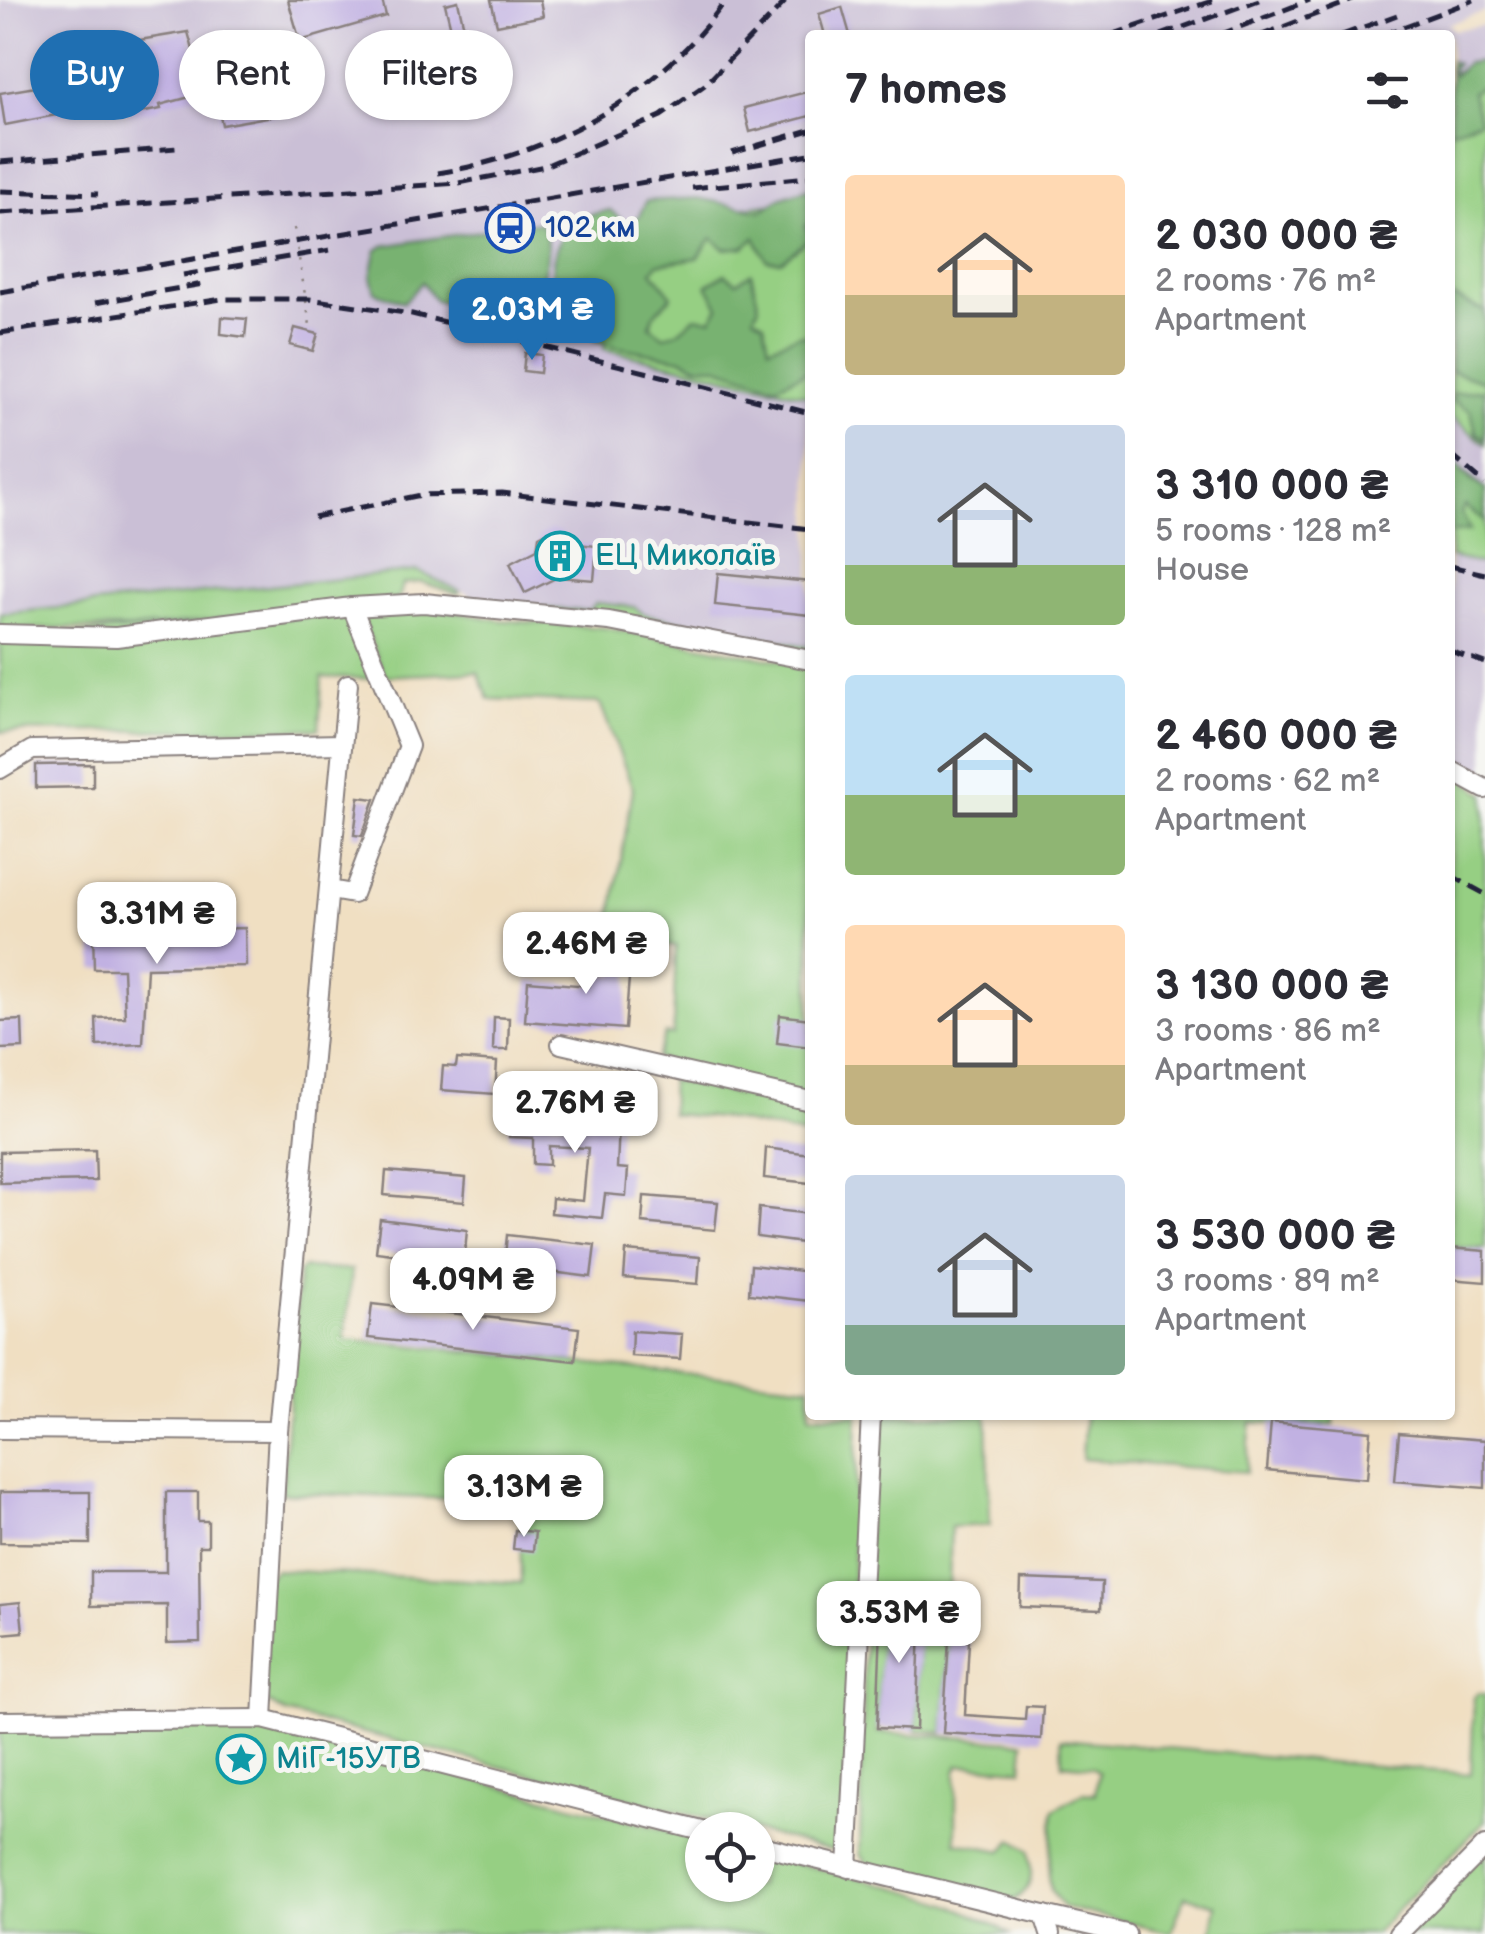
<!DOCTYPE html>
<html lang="en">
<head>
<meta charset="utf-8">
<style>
	:root { --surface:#fff; --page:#f7f7f7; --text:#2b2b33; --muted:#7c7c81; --accent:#1f6fb2 }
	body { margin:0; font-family:"Balsamiq Sans",sans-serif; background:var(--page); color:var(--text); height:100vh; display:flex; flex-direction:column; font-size:38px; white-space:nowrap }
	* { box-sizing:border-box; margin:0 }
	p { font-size:32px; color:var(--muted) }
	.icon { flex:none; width:55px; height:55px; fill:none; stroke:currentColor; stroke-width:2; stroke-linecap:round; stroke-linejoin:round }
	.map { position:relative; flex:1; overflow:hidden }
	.details { position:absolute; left:805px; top:30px; width:650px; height:1390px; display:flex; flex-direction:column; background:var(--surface); border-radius:10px; box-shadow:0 2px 8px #0004 }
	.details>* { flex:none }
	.hud { position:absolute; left:30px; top:30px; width:625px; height:90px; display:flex; gap:20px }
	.fabs { position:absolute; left:685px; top:1812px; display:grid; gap:20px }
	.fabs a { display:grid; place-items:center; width:90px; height:90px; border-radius:50%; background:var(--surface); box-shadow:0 2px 8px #0004; font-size:50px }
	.price { position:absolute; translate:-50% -85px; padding:0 22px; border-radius:20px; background:#fff; color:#222; font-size:32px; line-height:65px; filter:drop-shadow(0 2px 5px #0008) }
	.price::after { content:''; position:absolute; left:50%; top:60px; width:30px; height:22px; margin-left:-15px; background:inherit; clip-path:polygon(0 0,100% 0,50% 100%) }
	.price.active { background:var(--accent); color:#fff }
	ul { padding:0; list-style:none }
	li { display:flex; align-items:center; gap:30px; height:250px; padding:0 40px }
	li span { display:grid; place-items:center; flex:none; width:280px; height:200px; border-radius:10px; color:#555 }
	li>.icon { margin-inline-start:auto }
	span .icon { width:120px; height:120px; fill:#fffc; stroke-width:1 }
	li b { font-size:42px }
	h2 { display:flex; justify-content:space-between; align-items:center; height:120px; padding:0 40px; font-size:42px }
	.chip { padding:0 35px; border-radius:45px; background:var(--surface); box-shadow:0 2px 8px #0004; font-size:35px; line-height:90px }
	.chip.active { background:var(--accent); color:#fff }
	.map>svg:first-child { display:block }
</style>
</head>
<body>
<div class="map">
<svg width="1485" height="1934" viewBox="0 0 1485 1934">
	<rect width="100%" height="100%" fill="#f6f6f2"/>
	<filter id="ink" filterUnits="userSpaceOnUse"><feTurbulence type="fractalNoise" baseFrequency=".01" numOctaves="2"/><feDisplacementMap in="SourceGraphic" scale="20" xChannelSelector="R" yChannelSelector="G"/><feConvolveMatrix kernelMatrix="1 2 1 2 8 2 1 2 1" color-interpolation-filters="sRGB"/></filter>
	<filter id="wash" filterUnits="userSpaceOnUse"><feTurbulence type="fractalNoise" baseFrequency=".0048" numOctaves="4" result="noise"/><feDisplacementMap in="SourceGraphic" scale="40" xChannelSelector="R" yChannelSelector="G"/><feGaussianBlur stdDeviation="2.25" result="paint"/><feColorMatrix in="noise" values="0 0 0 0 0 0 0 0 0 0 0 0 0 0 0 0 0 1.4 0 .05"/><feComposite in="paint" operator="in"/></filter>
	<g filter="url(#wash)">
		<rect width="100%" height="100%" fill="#f0dfc2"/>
		<g fill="#cabfd6">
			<path d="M0,0H1485V11L1448,24L1454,30L1485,25V68L1450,72V35H810V199L604,349L810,396V647L643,614L634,607L596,603L589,611L495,606L417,571L0,614Z"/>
			<path d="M1450,415L1485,444V490L1450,458Z"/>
			<path d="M1450,557L1485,565V609H1478L1485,612V773L1450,757Z"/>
		</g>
		<g fill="#96cf83" stroke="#5c785f" stroke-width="2.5">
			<path d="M1485,68V444L1450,415V72Z"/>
			<path d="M810,199V396L604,349L624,222Z"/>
			<path d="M1450,458L1485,490V565L1450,557Z"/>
			<path d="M417,571L460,591L458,594L421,582L403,584L399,599L139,628L0,629V614Z"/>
			<path d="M471,597L495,606L589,611L596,603L634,607L644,614L810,647V657L607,619L473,608Z"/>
			<path d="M424,606L499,620L607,628L810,666V1101L656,1058L665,1034L673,1035L676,946L607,942L633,789L600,703L489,699L478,672L385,676L361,617L365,611Z"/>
			<path d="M342,614L347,617L375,679L322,677L319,729L0,732V639Z"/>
			<path d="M1450,770L1485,794V1249L1450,1247Z"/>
			<path d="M670,1080L810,1110V1136L721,1118L671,1114Z"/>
			<path d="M304,1268L352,1270L345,1339L810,1386V1415H858L845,1832L836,1851L285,1713L260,1698L255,1685L262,1583L275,1570L521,1583L520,1501L282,1493L299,1271Z"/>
			<path d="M870,1415H987L990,1525L951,1527L948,1623L968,1625L969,1641L949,1640L943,1733L916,1730L921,1604L883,1602L877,1732L1024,1742L1022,1769L959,1765L956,1772V1842L1002,1851L1013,1840L1029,1851C1032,1874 1035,1888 1014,1900L870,1866L860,1854Z"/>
			<path d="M1085,1415H1334V1425L1251,1422L1246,1472L1082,1459Z"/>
			<path d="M1479,1693L1485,1694V1821L1374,1934H1211L1216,1905L1185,1896L1171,1933L1063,1907L1051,1891L1049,1875L1054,1810L1083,1793L1095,1794L1099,1772L1093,1767L1062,1764L1061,1739L1471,1774L1474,1697Z"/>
			<path d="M263,1725L702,1839V1885H758V1854C841,1876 936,1888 1010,1934H0V1728Z"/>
			<path d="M1485,1839V1934H1392Z"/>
		</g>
		<g fill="#78b271" stroke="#4d6a56" stroke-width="2.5">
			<path d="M1450,61L1457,64L1451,70L1454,76L1467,63L1485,61V84L1472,92L1480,121L1450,130Z"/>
			<path d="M810,188V222L806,226L810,239L781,261L767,260L755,238L744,247L725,249L712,238L697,258L658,264L652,271L672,296L653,316L650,326L664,336L676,333L695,317L711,319L719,307L707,285L725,274L737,282L751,273L759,306L754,316L764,323L769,347L798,335H810V370L776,386L715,366H697L682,359L617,347L594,340L579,325L563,324C550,281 544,259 572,219L610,210L627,224L639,216L646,201L698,198L761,211L782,197Z"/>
			<path d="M539,222C561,246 535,310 511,326L490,323L471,293L447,303L436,301L422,282L404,302L375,292L371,277L376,251L383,246Z"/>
			<path d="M1450,296L1485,311V382L1450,370Z"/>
			<path d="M1476,390L1485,391V439L1476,433L1471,411L1450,399L1454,393Z"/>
			<path d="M1450,456L1472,482L1485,489V521L1465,506L1461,512L1470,530L1450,533Z"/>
		</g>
		<g id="blocks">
			<g fill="#c1b1e2">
				<path d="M288,0H382L386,16L300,41Z"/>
				<path d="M491,0H540L543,16L497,25Z"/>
				<path d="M458,1L469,50L457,53L445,4Z"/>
				<path d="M842,7L850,35H825L819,14Z"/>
				<path d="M188,32L205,93L160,105L161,109L129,115L118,57L81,60L79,50Z"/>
				<path d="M77,80L82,110L5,125L0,93Z"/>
				<path d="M810,91V116L750,132L744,108Z"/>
				<path d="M299,97L302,111L222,125L219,111Z"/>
				<path d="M222,317L247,319L245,337L221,334Z"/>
				<path d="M295,328L318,334L313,351L290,345Z"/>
				<path d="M525,353L542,355L540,373L523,371Z"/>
				<path d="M550,530L561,532L568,543L597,546L594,580L558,577L525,593L510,563L537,549L539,536Z"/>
				<path d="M718,573L810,582V615L715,605Z"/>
				<path d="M93,764V787L36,788V765Z"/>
				<path d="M359,797L375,799L362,836L354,835Z"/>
				<path d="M245,928L246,966L147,968L143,1044L97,1046L96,1018L125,1017L123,969H94L93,931Z"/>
				<path d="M617,945L642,947L640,966L630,965L625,1029L525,1021L528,981L589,986L590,973L615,975Z"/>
				<path d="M780,1015L810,1019V1047L777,1043Z"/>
				<path d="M494,1017L509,1018L508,1050H493Z"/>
				<path d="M22,1020L23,1048L0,1049V1021Z"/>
				<path d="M457,1059L497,1062L495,1094L441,1090L443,1066L456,1067Z"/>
				<path d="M509,1108L551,1110L550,1122L619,1125L617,1168L628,1169L626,1196L605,1194L602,1218L551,1213L552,1198L583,1201L588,1148L549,1146V1165L533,1164V1138L509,1137Z"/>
				<path d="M766,1148L810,1154V1183L764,1178Z"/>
				<path d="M95,1150L96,1181L0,1183V1152Z"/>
				<path d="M386,1171L466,1178L464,1202L384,1195Z"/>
				<path d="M644,1196L718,1202L715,1230L642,1223Z"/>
				<path d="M759,1208L810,1214V1244L757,1237Z"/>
				<path d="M380,1219L467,1230L464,1263L376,1252Z"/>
				<path d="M507,1235L595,1245L591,1277L504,1266Z"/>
				<path d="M1450,1248L1485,1251V1282L1450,1279Z"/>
				<path d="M626,1251L700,1257L698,1284L624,1278Z"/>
				<path d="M751,1265L810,1272V1301L749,1294Z"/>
				<path d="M372,1304L579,1328L575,1361L368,1338Z"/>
				<path d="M632,1331L682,1334L680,1359L631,1356Z"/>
				<path d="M1271,1422L1371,1431L1367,1479L1267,1470Z"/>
				<path d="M1399,1433L1485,1440V1488L1395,1481Z"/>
				<path d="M0,1492H90V1544L0,1543Z"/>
				<path d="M166,1492H198V1521H208V1546H199L200,1642L167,1643V1605L91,1606V1572H166Z"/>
				<path d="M515,1530L535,1532L533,1551L513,1549Z"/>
				<path d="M1021,1579L1102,1582L1101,1610L1020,1607Z"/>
				<path d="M20,1602L23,1632L2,1634L0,1604Z"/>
				<path d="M882,1602L921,1604L916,1730L877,1728Z"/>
				<path d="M949,1640L969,1641L965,1715L1025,1719L1026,1706L1043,1707L1041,1739L943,1733Z"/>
			</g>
		</g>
	</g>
	<g filter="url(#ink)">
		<use href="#blocks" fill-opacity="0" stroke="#89807e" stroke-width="2.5"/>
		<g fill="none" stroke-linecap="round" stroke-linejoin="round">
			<g stroke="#89807e" stroke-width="22">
				<g id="minor">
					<path d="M0,634L116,637L352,607L424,603L609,621L810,660"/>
					<path d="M0,769L32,750L342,744"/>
					<path d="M1450,770L1485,789"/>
					<path d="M330,890L353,894L409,746L352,607"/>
					<path d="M561,1044L810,1101"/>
					<path d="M0,1429L278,1431"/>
					<path d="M263,1719L278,1431L348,684"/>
					<path d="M0,1721L263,1719L702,1831"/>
					<path d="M758,1845L1044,1915L1050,1934"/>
					<path d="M848,1868L871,1415"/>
					<path d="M1044,1915L1126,1934"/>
					<path d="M1398,1934L1485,1846"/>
				</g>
			</g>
			<path stroke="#89807e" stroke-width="2.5" stroke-dasharray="2.5 8" stroke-linecap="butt" d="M294,228L310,325"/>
			<use href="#minor" stroke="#fff" stroke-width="18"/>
			<g stroke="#22223b" stroke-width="5" stroke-dasharray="15 8" stroke-linecap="butt">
				<path d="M1111,35L1215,0"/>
				<path d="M1161,35L1259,0"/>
				<path d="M1219,35L1310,0"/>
				<path d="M1262,35L1353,0"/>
				<path d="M1342,35L1397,15"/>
				<path d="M1382,35L1474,0"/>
				<path d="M732,153L810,130"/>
				<path d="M0,162L177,148"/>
				<path d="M438,173C554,154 658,96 726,0"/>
				<path d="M692,188L810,177"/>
				<path d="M0,191L98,194"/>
				<path d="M0,213L459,183L545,166L661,116L706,84L787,0"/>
				<path d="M183,275L330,250"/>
				<path d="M0,292L810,154"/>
				<path d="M95,303L203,284"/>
				<path d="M0,333L222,299H309L412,314L810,413"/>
				<path d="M1450,454L1485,484"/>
				<path d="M314,517L421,495L502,493L810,529"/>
				<path d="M1450,566L1485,574"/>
				<path d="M1450,651L1485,663"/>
				<path d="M1450,875L1485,894"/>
			</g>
		</g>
	</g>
	<defs>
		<g id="station-ring" transform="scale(2.5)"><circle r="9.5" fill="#f6f6f2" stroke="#1a4fb4" stroke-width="1.5"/><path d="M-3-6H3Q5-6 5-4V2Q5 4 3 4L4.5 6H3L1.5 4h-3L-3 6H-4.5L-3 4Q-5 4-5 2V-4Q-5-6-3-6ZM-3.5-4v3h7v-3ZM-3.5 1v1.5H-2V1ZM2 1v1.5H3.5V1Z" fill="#1a4fb4"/></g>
		<g id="building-ring" transform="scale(2.5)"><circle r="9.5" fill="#f6f6f2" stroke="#0f9aa8" stroke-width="1.5"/><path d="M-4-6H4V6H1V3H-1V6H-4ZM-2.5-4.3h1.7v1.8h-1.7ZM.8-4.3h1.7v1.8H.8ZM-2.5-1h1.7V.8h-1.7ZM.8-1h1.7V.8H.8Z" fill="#0f9aa8"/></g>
		<g id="sight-ring" transform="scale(2.5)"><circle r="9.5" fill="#f6f6f2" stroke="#0f9aa8" stroke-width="1.5"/><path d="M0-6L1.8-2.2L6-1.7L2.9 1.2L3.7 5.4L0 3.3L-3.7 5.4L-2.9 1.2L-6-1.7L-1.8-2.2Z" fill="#0f9aa8"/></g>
	</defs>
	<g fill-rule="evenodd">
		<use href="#station-ring" x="510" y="228"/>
		<use href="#building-ring" x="560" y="556"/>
		<use href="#sight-ring" x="241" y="1759"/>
	</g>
	<g text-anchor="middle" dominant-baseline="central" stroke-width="10" stroke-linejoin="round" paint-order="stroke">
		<g font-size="30" fill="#164399" stroke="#f6f6f2" text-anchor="start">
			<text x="545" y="228">102 км</text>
		</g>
		<g font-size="30" fill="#0d838f" stroke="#f6f6f2" text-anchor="start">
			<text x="595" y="556">ЕЦ Миколаїв</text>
			<text x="276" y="1759">МіГ-15УТВ</text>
		</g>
	</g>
</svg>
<div class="fabs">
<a><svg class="icon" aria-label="locate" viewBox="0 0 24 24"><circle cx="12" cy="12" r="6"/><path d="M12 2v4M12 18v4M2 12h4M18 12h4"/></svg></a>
</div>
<b class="price active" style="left:532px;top:363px">2.03M ₴</b>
<b class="price" style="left:157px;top:967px">3.31M ₴</b>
<b class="price" style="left:586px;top:997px">2.46M ₴</b>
<b class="price" style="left:575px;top:1156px">2.76M ₴</b>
<b class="price" style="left:473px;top:1333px">4.09M ₴</b>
<b class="price" style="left:524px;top:1540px">3.13M ₴</b>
<b class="price" style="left:899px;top:1666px">3.53M ₴</b>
<div class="hud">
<a class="chip active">Buy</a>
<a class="chip">Rent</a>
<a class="chip">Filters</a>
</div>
<section class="details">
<h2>7 homes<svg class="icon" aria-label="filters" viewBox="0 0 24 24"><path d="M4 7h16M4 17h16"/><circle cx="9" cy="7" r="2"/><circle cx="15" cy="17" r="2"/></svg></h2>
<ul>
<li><span style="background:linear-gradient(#ffd9b3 60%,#c2b280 0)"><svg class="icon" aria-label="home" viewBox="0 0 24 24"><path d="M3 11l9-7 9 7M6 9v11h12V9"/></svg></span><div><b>2 030 000 ₴</b><p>2 rooms · 76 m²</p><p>Apartment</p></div></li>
<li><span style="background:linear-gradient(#c9d6e8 70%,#8fb573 0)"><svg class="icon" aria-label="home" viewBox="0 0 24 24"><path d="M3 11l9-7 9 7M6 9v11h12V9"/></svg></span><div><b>3 310 000 ₴</b><p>5 rooms · 128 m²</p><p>House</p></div></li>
<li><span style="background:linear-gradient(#bfe0f5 60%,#8fb573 0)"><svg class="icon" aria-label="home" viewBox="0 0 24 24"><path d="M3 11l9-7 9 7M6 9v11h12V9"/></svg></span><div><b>2 460 000 ₴</b><p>2 rooms · 62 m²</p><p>Apartment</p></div></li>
<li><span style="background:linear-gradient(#ffd9b3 70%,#c2b280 0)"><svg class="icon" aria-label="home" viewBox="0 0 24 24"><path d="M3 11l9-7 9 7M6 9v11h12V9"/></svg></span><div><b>3 130 000 ₴</b><p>3 rooms · 86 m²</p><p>Apartment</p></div></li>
<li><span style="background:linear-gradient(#c9d6e8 75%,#7fa58c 0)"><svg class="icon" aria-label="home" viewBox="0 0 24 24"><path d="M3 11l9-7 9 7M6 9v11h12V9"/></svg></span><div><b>3 530 000 ₴</b><p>3 rooms · 89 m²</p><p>Apartment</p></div></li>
</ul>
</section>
</div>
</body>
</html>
